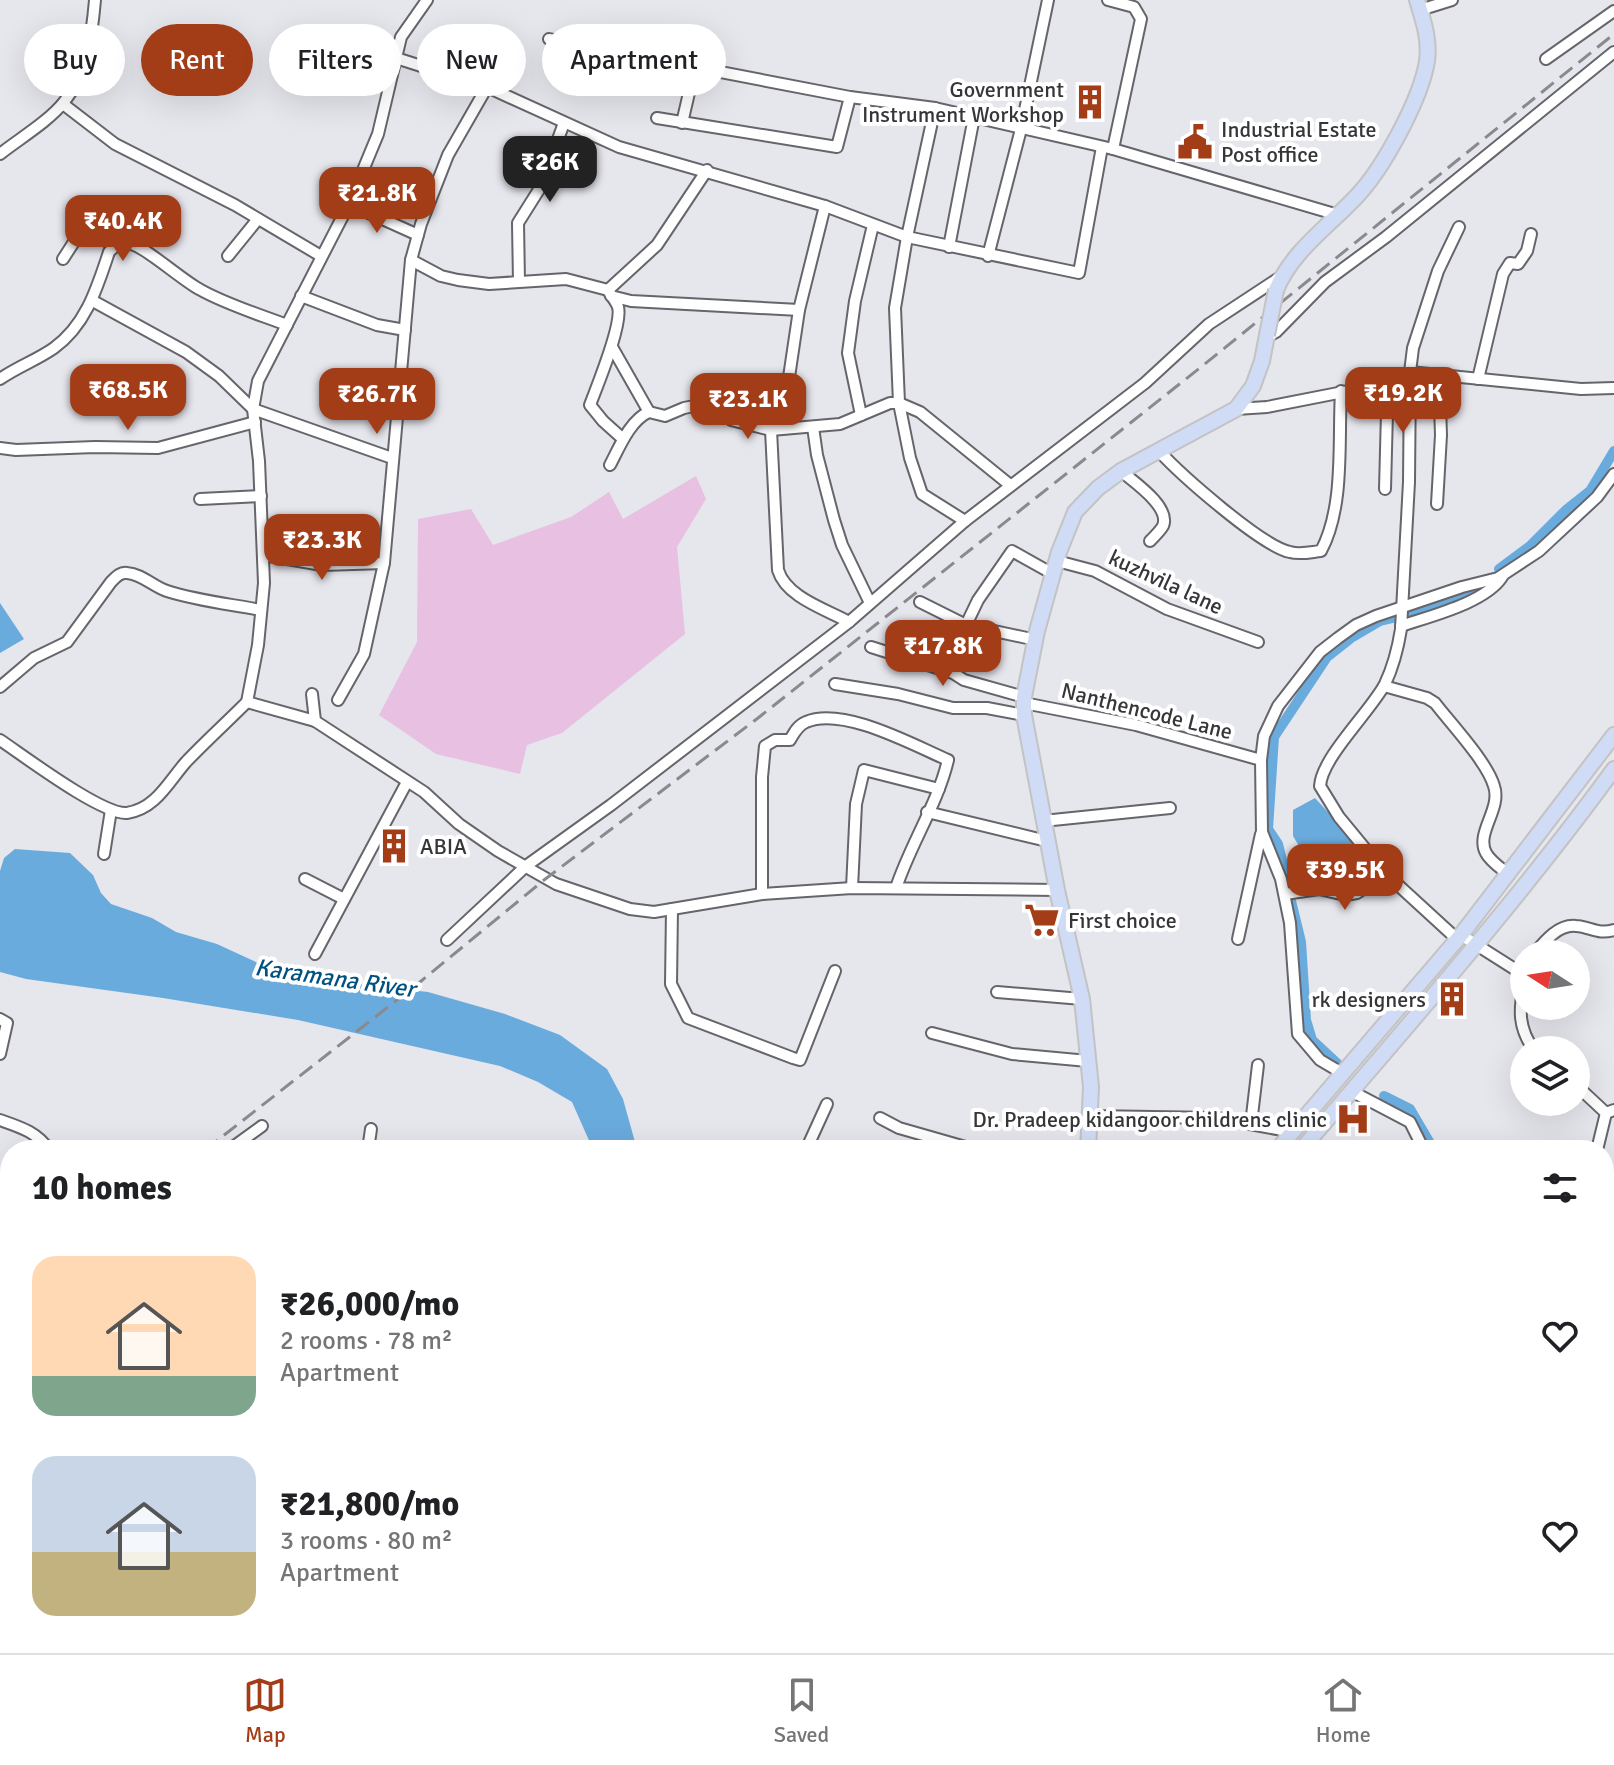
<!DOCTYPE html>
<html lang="en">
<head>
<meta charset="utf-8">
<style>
	:root { --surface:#fff; --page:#f6f6f6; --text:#202124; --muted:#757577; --line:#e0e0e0; --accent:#a33d17 }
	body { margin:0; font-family:Signika,sans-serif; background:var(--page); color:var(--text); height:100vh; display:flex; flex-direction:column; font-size:30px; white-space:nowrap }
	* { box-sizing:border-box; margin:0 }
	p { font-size:26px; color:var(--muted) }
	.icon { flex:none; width:44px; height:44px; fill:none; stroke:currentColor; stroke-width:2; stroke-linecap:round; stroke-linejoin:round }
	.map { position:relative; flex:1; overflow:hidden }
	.details { position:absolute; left:0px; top:1140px; width:1614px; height:514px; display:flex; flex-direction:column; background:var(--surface); border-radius:32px 32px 0 0; box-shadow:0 8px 32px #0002 }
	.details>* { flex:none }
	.guide { position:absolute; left:24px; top:24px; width:800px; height:72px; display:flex; gap:16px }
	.needle { width:52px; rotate:282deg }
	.buttons { position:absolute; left:1510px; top:940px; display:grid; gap:16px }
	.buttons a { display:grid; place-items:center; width:80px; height:80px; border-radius:50%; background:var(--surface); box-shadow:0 8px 32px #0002; font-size:40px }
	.price { position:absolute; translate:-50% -68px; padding:0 18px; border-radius:16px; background:var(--accent); color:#fff; font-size:26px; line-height:52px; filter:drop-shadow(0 2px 4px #0008) }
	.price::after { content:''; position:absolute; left:50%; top:48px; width:24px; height:18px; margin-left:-12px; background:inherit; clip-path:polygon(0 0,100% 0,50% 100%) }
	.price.current { background:#222; color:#fff }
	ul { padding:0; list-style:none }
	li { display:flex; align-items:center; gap:24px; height:200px; padding:0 32px }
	li span { display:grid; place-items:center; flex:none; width:224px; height:160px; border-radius:24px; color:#555 }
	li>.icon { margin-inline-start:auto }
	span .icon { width:96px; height:96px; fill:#fffc; stroke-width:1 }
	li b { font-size:34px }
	h2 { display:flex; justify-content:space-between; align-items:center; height:96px; padding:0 32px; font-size:34px }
	.pill { padding:0 28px; border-radius:36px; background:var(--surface); box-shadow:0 8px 32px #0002; font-size:28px; line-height:72px }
	.pill.current { background:var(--accent); color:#fff }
	.tab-bar { display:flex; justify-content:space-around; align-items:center; height:112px; border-top:2px solid var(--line); background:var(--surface); font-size:22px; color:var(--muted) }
	.tab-bar a { display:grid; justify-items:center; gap:4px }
	.tab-bar .current { color:var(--accent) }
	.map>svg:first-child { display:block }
</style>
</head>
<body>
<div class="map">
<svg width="1614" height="1653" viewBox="0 0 1614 1653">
	<rect width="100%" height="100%" fill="#e6e6ed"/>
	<path fill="#e8c0e1" d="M696,476L706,499L677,547L685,634L562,733L527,745L520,774L436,754L379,715L417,642L418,519L471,509L493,545L571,517L609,492L623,519Z"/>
	<g fill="#6aabdd">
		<path d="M0,603L24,639L0,653Z"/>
		<path d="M1315,798L1372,860L1341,889L1319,880L1293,836V810Z"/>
		<path d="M15,849L70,853L93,875L101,893L111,904L152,918L176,932L217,944L286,976L428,992L505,1014L560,1035L607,1069L623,1099L635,1142L633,1150H591V1145L572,1102L538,1082L500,1066L298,1020L163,998L26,979L0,972V871L4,858Z"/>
		<path d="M10,1641V1644H83L63,1653H0V1645Z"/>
	</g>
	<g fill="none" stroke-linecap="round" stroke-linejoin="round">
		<g stroke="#6aabdd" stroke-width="10">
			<path d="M1499,569L1530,546L1566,510L1590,491L1614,451"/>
			<path d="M1410,616L1462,599L1488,587"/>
			<path d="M1288,885L1278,844L1268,829L1274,737L1327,657L1351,638L1380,621L1393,618"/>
			<path d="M1291,901L1301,942L1306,1020L1312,1040L1341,1067"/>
			<path d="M1384,1096L1410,1109L1434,1150"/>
			<path d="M1604,1552H1614"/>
		</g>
		<g stroke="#65656b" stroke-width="14">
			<g id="minor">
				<path d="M427,0L401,37L378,134L349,204L258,381L253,409L259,461L264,583L258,645L247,702L315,721L424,792L459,824L498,851L556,884L630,909L654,912L762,894L852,888L1057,890"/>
				<path d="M1108,0L1134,7L1141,19L1113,149L1338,215"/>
				<path d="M1420,10L1452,0"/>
				<path d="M549,39L850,97L935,108L1113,149"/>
				<path d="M396,58L487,87L619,147L825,206L907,237L1079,273L1102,147"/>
				<path d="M1546,59L1614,11"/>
				<path d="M63,104L115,144L235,205L321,256"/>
				<path d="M935,108L907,237L895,308L899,403L910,458L922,494L965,521"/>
				<path d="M657,118L837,147L850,97"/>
				<path d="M682,123L695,67"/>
				<path d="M0,154C19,139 49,121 64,102C87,74 92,35 95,0"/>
				<path d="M349,204L418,235"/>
				<path d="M84,227L114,246"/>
				<path d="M949,247L974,117"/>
				<path d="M228,256L258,219"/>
				<path d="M988,256L1021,129L1048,0"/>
				<path d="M63,259L97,206"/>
				<path d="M411,260L441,276L458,280L489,284L566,279L608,290C611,296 616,301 618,307C623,324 597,386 590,405L603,421L623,439"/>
				<path d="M519,282L518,223L540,188L564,123"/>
				<path d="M608,290L657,245L707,170"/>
				<path d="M301,296L377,325L405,330"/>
				<path d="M611,296L631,301L799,310"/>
				<path d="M93,301L186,352L219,376L253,409L392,458"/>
				<path d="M1267,337L1276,332L1325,282L1386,237L1614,52"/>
				<path d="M612,347L649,412"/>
				<path d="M0,379C17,367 37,360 54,348C86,325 97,288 109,252C115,245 121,242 131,244C144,246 182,280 199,289C225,304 258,314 287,325"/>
				<path d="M1478,379L1503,274L1510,263L1518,264L1527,251L1531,234"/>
				<path d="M1384,384L1387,412L1385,489"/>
				<path d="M1236,409L1267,407L1384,384L1410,372L1581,389L1614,388"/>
				<path d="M861,415L848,353L855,301L873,225"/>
				<path d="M813,427L817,455L834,520L842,545L870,603"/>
				<path d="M790,428L789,377L799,310L825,206"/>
				<path d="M771,430L778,570C786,597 825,609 849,622"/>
				<path d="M0,448L16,450L95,447L158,448L255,422"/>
				<path d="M1158,450C1180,474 1261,546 1290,552C1300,555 1311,552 1321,551C1345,506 1338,442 1341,391"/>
				<path d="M610,465C619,448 630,420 649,412L665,416L684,408L709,403L721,407L731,420L771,430L840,424L890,403H899L920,412L1010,485"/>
				<path d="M1121,471C1134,482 1171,507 1163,526C1160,531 1154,537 1150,541"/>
				<path d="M200,499L261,496"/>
				<path d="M1437,504L1441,435L1439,376"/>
				<path d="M264,555L322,565L384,563"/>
				<path d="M1057,561L1095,571L1167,609L1258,642"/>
				<path d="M920,602L966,625L1027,638"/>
				<path d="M966,625L978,600L1012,551L1053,574"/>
				<path d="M1401,626C1430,616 1485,603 1502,577"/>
				<path d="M871,647L953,673L964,680L1024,697"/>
				<path d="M835,684L898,694L953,708H987L1024,715"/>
				<path d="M1384,686L1427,698L1435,703C1452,725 1487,762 1494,786C1502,809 1475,833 1486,853C1490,861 1502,869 1509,875"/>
				<path d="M0,687L34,658L67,642L111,582C116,577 120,572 127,573C142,574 154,587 167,591C198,601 230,604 261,610"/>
				<path d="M312,694L315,721"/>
				<path d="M338,700L364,654L384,563L411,260L421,224L448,155L487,87"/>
				<path d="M1024,703L1136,725L1261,760"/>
				<path d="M0,740C24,756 102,815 127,813C156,809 169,781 186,762C206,741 227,722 247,702"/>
				<path d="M927,812L1047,841"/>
				<path d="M1043,821L1170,808"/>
				<path d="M104,854L111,810"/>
				<path d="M305,879L344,899"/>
				<path d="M852,888L856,804L864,770L939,789"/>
				<path d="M762,894V777L765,746L775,740H790C794,733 798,725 806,722C843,706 913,745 948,760C938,803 910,845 896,888"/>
				<path d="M1285,894L1319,889L1345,895L1357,893L1386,874"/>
				<path d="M672,909L671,984L688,1018L793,1058L800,1060L835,971"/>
				<path d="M1461,935L1524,975"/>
				<path d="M1238,939L1261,834"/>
				<path d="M447,940L526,866L611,805L849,622L965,521L1145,383L1209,324L1282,276"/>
				<path d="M1458,940L1386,874L1339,817L1320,786C1322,757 1370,712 1385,684C1393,667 1398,648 1401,629L1409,482L1410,372L1413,348L1438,271L1459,227"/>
				<path d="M315,954L407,782"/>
				<path d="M1534,954C1544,942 1558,924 1576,926C1591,927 1598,935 1614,930"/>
				<path d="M1524,984C1519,1010 1518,1028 1534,1050"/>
				<path d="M997,992L1082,999"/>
				<path d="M0,1019L7,1023L0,1054"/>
				<path d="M932,1033L1012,1054L1088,1061"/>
				<path d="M1342,1073L1320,1060L1298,1034L1290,923L1281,879L1262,832L1261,760L1264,736L1278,706L1320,652L1338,638L1356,625L1376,616L1462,587L1498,578L1539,551L1597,497L1614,474"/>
				<path d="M1576,1085L1606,1113L1614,1110"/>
				<path d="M1351,1091L1410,1122L1424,1150"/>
				<path d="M1090,1116L1217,1118L1293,1132"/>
				<path d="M880,1118L899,1128L976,1150"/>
				<path d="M0,1120C20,1127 37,1132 49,1150"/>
				<path d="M1251,1124L1258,1065"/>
				<path d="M229,1150L262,1126"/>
				<path d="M368,1150L371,1129"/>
				<path d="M806,1150L827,1104"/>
				<path d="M1597,1150L1606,1113"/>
				<path d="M1604,1289L1614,1292"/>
				<path d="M0,1331L10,1323"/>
				<path d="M0,1432L10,1438"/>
				<path d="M1604,1458H1614"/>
				<path d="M0,1624L10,1623"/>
				<path d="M1604,1632L1614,1638"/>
				<path d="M999,1644L1011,1653"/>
				<path d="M1135,1644L1136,1653"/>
				<path d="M1391,1644L1413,1653"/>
				<path d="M205,1653L218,1647L238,1653"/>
				<path d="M1068,1653L1071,1644"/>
				<path d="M1453,1653L1457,1644"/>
				<path d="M1586,1653L1591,1644"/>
			</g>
		</g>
		<g stroke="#c3c3c4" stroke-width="18">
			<g id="major">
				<path d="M1276,290C1292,251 1328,227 1356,197C1383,169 1421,99 1427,61C1430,39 1423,20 1417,0"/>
				<path d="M1088,1150L1091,1087L1082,999L1057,890L1024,715V697L1037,631L1059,552L1075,512L1098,488L1121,471L1236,409L1253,386L1262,361L1267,335"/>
				<path d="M1277,1150L1461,935L1614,735"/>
				<path d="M1301,1150C1408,1025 1517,902 1614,769"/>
				<path d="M753,1653L766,1644"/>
				<path d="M783,1653L796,1644"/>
			</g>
		</g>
		<use href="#minor" stroke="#fff" stroke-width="10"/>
		<use href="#major" stroke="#d0dcf5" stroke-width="14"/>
		<g stroke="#89898e" stroke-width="3" stroke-dasharray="16 8" stroke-linecap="butt">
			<path d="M205,1150L420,982L544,880L758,718L1201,367L1614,34"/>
			<path d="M0,1315L10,1307"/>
		</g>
		<g stroke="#c3c3c4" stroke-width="18" stroke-linecap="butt">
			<path id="major-bridge" d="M1267,335L1276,290"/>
		</g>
		<use href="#major-bridge" stroke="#d0dcf5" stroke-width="14"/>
	</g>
	<defs>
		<g id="building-bare" transform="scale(2.76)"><path d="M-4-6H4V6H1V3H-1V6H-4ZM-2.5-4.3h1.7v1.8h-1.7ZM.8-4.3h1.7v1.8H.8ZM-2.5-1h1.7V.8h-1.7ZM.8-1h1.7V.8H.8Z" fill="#a33d17" stroke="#fff" stroke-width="2.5" paint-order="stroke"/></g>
		<g id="civic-bare" transform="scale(2.76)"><path d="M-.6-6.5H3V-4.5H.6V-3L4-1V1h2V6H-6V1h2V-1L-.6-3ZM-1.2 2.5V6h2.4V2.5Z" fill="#a33d17" stroke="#fff" stroke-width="2.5" paint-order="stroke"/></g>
		<g id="supermarket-bare" transform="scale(2.76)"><path d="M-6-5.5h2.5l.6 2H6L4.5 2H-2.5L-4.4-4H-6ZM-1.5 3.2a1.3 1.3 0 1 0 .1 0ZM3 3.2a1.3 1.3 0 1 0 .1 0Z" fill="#a33d17" stroke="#fff" stroke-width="2.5" paint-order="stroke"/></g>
		<g id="hospital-bare" transform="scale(2.76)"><path d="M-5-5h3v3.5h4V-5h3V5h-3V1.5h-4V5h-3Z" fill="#a33d17" stroke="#fff" stroke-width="2.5" paint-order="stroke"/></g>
	</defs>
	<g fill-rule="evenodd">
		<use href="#building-bare" x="1090" y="102"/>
		<use href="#civic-bare" x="1195" y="142"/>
		<use href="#building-bare" x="394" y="846"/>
		<use href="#supermarket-bare" x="1042" y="920"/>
		<use href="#building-bare" x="1452" y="999"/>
		<use href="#hospital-bare" x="1353" y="1119"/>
	</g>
	<g text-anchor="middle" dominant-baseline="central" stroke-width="8" stroke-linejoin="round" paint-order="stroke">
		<g font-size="22" fill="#363639" stroke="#fff" text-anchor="end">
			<text x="1064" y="89">Government<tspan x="1064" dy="25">Instrument Workshop</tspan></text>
			<text x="1221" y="129" text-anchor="start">Industrial Estate<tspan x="1221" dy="25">Post office</tspan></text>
			<text x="420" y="846" text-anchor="start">ABIA</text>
			<text x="1068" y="920" text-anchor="start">First choice</text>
			<text x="1426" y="999">rk designers</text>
			<text x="1327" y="1119">Dr. Pradeep kidangoor childrens clinic</text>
		</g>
		<g font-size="22" fill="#363639" stroke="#fff">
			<text transform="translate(1166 582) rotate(25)">kuzhvila lane</text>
			<text transform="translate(1147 711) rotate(14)">Nanthencode Lane</text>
		</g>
		<g font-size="24" font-style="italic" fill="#005281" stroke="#fff">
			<text transform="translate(335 978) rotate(8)">Karamana River</text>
		</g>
	</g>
</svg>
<div class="buttons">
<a><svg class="needle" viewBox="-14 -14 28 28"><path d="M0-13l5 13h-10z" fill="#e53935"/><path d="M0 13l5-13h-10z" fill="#757577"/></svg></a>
<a><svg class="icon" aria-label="layers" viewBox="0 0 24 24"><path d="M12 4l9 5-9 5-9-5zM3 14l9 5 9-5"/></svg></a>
</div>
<b class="price current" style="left:550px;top:204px">₹26K</b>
<b class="price" style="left:377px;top:235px">₹21.8K</b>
<b class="price" style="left:123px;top:263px">₹40.4K</b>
<b class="price" style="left:128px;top:432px">₹68.5K</b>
<b class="price" style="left:1403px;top:435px">₹19.2K</b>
<b class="price" style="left:377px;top:436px">₹26.7K</b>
<b class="price" style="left:748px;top:441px">₹23.1K</b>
<b class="price" style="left:322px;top:582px">₹23.3K</b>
<b class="price" style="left:943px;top:688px">₹17.8K</b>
<b class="price" style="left:1345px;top:912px">₹39.5K</b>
<div class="guide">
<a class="pill">Buy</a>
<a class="pill current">Rent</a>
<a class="pill">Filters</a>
<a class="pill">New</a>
<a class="pill">Apartment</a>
</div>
<section class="details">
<h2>10 homes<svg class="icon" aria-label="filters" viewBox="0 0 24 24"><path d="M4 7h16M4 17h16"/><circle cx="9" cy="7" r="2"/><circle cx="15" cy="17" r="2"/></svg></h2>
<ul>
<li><span style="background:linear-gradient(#ffd9b3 75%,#7fa58c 0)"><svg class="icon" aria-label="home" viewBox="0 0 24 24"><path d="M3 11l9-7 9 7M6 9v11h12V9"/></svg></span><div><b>₹26,000/mo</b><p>2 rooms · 78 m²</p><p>Apartment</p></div><svg class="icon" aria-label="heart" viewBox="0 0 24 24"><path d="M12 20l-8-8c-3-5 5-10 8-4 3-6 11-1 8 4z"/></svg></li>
<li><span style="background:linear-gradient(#c9d6e8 60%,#c2b280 0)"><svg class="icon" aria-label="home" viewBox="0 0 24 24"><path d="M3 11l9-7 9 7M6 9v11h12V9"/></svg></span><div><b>₹21,800/mo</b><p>3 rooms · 80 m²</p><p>Apartment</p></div><svg class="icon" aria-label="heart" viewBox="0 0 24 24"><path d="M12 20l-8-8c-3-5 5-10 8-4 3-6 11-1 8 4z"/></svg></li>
</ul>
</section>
</div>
<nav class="tab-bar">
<a class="current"><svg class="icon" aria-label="map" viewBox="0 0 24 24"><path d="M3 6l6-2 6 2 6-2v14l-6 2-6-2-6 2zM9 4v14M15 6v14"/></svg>Map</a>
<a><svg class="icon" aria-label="saved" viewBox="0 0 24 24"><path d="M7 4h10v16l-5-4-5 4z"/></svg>Saved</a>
<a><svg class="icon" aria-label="home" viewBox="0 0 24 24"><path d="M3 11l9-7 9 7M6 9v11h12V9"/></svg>Home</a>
</nav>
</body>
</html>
